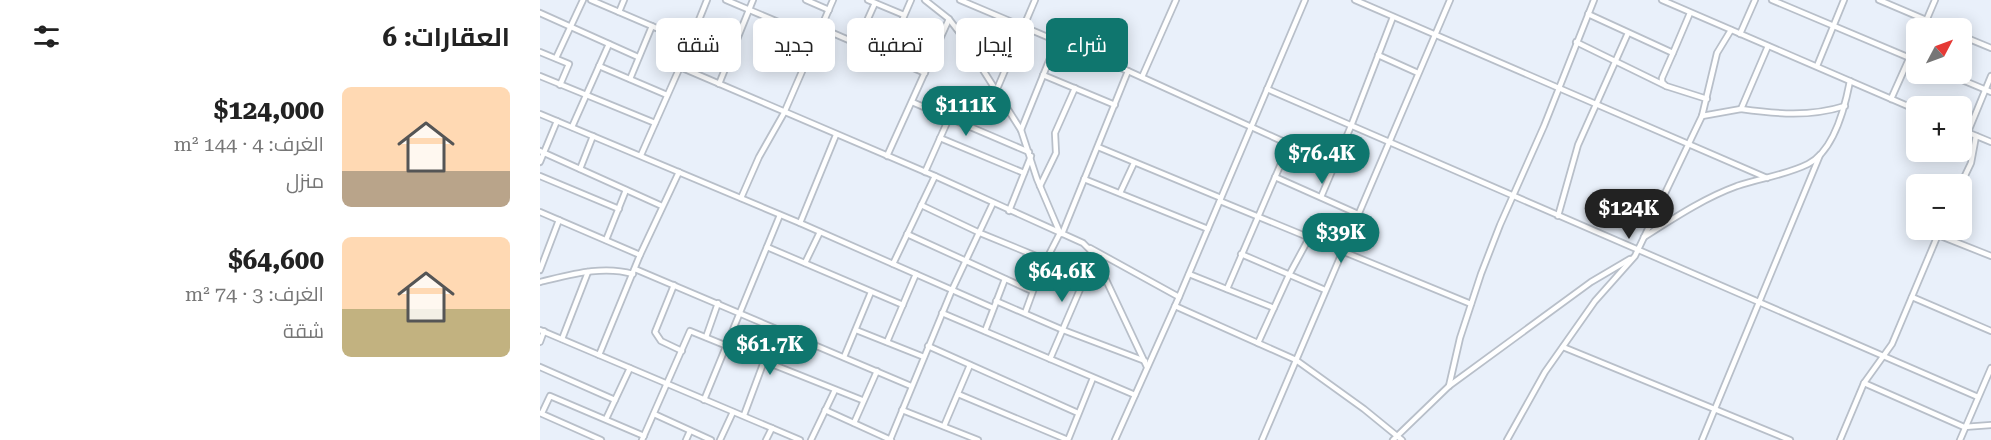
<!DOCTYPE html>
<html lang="ar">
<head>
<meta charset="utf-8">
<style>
	:root { --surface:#fff; --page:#f2f2f2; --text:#222; --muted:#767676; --accent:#0f766e }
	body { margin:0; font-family:"Roboto Serif",Cairo,serif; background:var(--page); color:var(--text); direction:rtl; height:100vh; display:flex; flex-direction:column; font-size:22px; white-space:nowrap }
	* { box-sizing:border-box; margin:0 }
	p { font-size:20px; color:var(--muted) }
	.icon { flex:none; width:33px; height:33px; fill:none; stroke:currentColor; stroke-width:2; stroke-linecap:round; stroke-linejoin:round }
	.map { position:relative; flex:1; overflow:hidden; direction:ltr }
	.sheet { display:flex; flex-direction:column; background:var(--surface); width:540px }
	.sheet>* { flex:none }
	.hud { position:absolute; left:18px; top:18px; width:570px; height:54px; direction:rtl; display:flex; gap:12px }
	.needle { width:39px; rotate:49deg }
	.tools { position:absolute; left:1366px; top:18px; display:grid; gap:12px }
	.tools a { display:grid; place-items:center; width:66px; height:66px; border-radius:9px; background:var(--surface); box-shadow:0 3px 15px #0003; font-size:30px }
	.price { position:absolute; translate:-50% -51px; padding:0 14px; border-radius:21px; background:var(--accent); color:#fff; font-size:20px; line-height:39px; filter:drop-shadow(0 2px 3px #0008) }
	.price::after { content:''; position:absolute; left:50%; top:36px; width:18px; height:14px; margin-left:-9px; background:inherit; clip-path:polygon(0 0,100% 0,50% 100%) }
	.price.active { background:#222; color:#fff }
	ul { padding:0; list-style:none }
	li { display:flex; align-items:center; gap:18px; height:150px; padding:0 30px }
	li span { display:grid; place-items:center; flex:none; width:168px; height:120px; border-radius:9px; color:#555 }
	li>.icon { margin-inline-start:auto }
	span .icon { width:72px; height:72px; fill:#fffc; stroke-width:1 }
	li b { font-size:26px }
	h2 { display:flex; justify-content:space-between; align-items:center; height:72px; padding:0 30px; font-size:26px }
	.pill { padding:0 21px; border-radius:9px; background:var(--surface); box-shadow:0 3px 15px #0003; font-size:21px; line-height:54px }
	.pill.active { background:var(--accent); color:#fff }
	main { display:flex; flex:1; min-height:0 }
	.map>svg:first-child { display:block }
</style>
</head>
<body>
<main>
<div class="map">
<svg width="1451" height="440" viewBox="0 0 1451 440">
	<rect width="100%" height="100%" fill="#e9f0fa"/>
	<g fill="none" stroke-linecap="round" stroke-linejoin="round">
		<g stroke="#b8bfc9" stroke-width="8">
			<g id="minor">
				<path d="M51,0L149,42"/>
				<path d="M186,0L276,38"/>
				<path d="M266,0L289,10"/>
				<path d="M328,0L364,15"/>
				<path d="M385,0L409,19L419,32L481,130L497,179L520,233"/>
				<path d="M420,0L588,71L795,165"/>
				<path d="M815,0L1227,178"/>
				<path d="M1122,0L1377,110"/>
				<path d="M1232,0L1377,61"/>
				<path d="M1339,0L1405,28"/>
				<path d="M79,12L84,0"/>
				<path d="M0,13L98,57"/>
				<path d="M1048,14L1133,53L1150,13"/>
				<path d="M325,25L393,55"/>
				<path d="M281,28L385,73"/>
				<path d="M1383,28L1395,0"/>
				<path d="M1200,34L1215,0"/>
				<path d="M1422,36L1451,48"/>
				<path d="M355,37L371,0"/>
				<path d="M1036,42L1126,86"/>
				<path d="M317,43L335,3"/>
				<path d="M1228,46L1201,109C1237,114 1270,117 1305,106"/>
				<path d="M0,52L29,64L20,85"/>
				<path d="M1133,53L1122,78V82L1126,86L1167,99"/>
				<path d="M838,55L878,73"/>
				<path d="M16,58L43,0"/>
				<path d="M59,66L127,95"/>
				<path d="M1277,66L1304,0"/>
				<path d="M140,67L395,176L543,243L552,252L559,265L607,367"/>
				<path d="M1408,74L1451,92"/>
				<path d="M503,75L575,105"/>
				<path d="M0,76L115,123"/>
				<path d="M602,77L636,0"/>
				<path d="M90,79L112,26"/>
				<path d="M179,84L213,0"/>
				<path d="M457,89L495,0"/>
				<path d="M727,89L1438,397"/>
				<path d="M1351,99L1377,41"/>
				<path d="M372,102L489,152"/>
				<path d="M0,114L260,223L453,308"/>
				<path d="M1162,116L1201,109"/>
				<path d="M32,127L69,44"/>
				<path d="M481,130L517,41"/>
				<path d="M1422,130L1451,142"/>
				<path d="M1428,132L1451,76"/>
				<path d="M400,138L484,173"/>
				<path d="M558,147L681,198"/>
				<path d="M0,151L122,206"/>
				<path d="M101,155L140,67L167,0"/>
				<path d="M347,156L409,19"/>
				<path d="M0,162L17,121"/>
				<path d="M40,169L53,136"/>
				<path d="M385,172L409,118"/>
				<path d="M0,176L79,209"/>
				<path d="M735,177L818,214"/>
				<path d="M544,179L668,229"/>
				<path d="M1421,184L1431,163L1436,136"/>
				<path d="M500,186L516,153L515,133L535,88"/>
				<path d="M580,193L594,163"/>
				<path d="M781,197L811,126L853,17"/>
				<path d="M201,198L219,157L244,113L293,0"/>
				<path d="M680,201L931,304"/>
				<path d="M381,205L440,233L506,260"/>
				<path d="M469,211L491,156"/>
				<path d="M0,212L100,255"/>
				<path d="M1018,216L1038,145L1088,33"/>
				<path d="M260,223L296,135"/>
				<path d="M367,234L492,291"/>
				<path d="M522,234L588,71"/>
				<path d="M1398,235L1451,256"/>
				<path d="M1104,237C1134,218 1164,198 1197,186C1221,178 1246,175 1268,164C1294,151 1305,107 1310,81"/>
				<path d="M66,240L86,190"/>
				<path d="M227,247L363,305"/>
				<path d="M550,248L639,297"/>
				<path d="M701,254L785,290"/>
				<path d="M508,256L547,275"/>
				<path d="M265,263L280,232"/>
				<path d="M353,264L395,176"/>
				<path d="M95,269L371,386"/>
				<path d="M0,270L19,220"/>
				<path d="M649,274L734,308"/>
				<path d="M0,282C30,275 62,265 93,274"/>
				<path d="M134,285L115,332L121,341L142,351"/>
				<path d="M687,289L749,145"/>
				<path d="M1372,297L1451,331"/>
				<path d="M456,301L523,330L605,361"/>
				<path d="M635,306L756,360L824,409L862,440"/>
				<path d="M402,313L595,395"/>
				<path d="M485,313L500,272L520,233"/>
				<path d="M0,330L260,440"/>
				<path d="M316,330L384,357"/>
				<path d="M445,331L465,279"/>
				<path d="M166,337L178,303"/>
				<path d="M22,339L48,272"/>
				<path d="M0,342L4,331"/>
				<path d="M347,342L376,274"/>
				<path d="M718,343L749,275L769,238"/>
				<path d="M388,346L538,413"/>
				<path d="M1023,347L1250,440"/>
				<path d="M59,355L100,255L139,172"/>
				<path d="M304,357L331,292"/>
				<path d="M510,359L554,257"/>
				<path d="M224,361L322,400"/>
				<path d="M0,367L75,400"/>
				<path d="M1324,383L1424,427L1451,425"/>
				<path d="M909,386L920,338L941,274L960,225L1004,126L1054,0"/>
				<path d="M418,394L528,440L553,378"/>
				<path d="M164,400L240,215"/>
				<path d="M285,410L351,440"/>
				<path d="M362,410L438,440"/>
				<path d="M0,413L61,440"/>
				<path d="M2,413L10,396L104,436"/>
				<path d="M114,414L171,440"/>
				<path d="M204,415L236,329"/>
				<path d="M66,419L90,368"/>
				<path d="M314,423L337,371"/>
				<path d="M404,426L430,365"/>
				<path d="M102,440L150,331L187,346"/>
				<path d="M146,440L150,431"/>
				<path d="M180,440L193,412"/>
				<path d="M226,440L232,428"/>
				<path d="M271,440L295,390"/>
				<path d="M350,440L412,290L453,203"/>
				<path d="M575,440L639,297L765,0"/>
				<path d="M722,440L910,0"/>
				<path d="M853,440L909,386L1051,282L1090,259"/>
				<path d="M967,440L1005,372L1055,301L1095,256L1162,116L1177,53L1191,30"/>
				<path d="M1162,440L1280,155"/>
				<path d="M1300,440L1324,383L1352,344L1400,230"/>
				<path d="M1420,440L1451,368"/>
			</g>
		</g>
		<use href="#minor" stroke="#fff" stroke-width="4.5"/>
	</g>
</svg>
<div class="tools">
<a><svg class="needle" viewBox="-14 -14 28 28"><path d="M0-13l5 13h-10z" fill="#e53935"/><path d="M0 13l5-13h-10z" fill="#767676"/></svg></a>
<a>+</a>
<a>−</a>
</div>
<b class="price" style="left:426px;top:137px">$111K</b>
<b class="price" style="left:782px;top:185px">$76.4K</b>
<b class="price active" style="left:1089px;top:240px">$124K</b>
<b class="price" style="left:801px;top:264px">$39K</b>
<b class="price" style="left:522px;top:303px">$64.6K</b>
<b class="price" style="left:230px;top:376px">$61.7K</b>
<div class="hud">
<a class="pill active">شراء</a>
<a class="pill">إيجار</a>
<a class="pill">تصفية</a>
<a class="pill">جديد</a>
<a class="pill">شقة</a>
</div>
</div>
<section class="sheet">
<h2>العقارات: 6<svg class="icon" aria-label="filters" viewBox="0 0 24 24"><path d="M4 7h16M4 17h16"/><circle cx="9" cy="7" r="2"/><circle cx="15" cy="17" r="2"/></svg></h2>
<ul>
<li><span style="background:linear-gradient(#ffd9b3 70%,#b9a48a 0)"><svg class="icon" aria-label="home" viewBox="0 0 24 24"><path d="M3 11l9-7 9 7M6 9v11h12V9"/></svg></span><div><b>$124,000</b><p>الغرف: 4 · 144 m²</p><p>منزل</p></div></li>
<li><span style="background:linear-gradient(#ffd9b3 60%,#c2b280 0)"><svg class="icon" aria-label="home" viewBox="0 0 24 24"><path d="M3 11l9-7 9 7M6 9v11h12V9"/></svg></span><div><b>$64,600</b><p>الغرف: 3 · 74 m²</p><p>شقة</p></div></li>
</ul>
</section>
</main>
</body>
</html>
